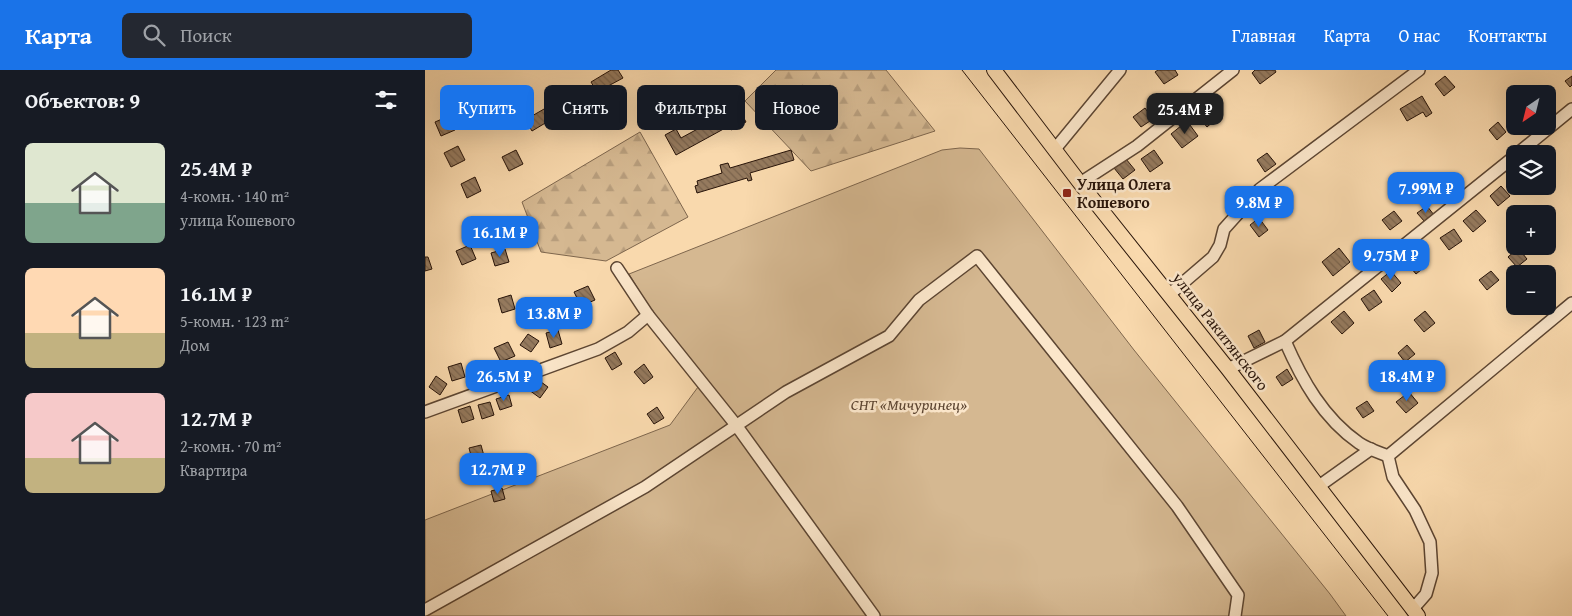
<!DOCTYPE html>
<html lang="ru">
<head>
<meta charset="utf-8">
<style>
	:root { --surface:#171b24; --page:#242831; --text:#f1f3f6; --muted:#9ea1a6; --accent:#1a73e8 }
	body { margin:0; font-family:"Gentium Book Plus",serif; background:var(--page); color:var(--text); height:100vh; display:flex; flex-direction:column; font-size:19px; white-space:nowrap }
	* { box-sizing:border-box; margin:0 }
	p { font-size:16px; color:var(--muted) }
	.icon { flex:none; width:28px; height:28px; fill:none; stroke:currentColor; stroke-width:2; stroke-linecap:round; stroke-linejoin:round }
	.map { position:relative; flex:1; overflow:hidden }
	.sheet { display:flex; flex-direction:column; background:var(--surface); width:425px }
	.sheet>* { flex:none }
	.guide { position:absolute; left:15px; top:15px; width:475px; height:45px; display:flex; gap:10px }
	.needle { width:32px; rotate:215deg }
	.fabs { position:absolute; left:1081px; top:15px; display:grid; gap:10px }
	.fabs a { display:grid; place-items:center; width:50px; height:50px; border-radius:8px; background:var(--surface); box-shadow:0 5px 20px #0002; font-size:25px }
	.price { position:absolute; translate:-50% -42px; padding:0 11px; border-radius:10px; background:var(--accent); color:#fff; font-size:16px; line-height:32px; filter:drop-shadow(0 1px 2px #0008) }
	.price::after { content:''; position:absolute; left:50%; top:30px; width:15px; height:11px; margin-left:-8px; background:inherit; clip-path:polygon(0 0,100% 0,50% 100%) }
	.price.active { background:#222; color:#fff }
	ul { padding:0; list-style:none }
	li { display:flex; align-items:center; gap:15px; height:125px; padding:0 25px }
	li span { display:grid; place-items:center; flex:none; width:140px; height:100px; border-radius:8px; color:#555 }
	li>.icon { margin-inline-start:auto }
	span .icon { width:60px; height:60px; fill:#fffc; stroke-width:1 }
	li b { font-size:21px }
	h2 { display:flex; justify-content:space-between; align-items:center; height:60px; padding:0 25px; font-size:21px }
	.pill { padding:0 18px; border-radius:8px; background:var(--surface); box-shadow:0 5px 20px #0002; font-size:18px; line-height:45px }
	.pill.active { background:var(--accent); color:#fff }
	header { display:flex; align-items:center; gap:30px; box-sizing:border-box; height:70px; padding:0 25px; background:var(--accent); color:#fff }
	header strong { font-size:24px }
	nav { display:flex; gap:28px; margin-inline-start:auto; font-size:18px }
	.search { width:350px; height:45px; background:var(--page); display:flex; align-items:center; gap:12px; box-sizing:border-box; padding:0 18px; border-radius:8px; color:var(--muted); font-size:19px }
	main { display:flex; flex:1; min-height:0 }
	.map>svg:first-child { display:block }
</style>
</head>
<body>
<header>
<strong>Карта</strong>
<div class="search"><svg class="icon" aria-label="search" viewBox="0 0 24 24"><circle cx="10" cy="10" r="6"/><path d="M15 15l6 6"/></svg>Поиск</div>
<nav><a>Главная</a><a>Карта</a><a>О нас</a><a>Контакты</a></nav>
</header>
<main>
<section class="sheet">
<h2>Объектов: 9<svg class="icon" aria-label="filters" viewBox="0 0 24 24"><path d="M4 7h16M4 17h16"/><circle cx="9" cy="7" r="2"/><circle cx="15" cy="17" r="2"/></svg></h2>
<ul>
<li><span style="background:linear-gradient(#dfe7d0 60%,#7fa58c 0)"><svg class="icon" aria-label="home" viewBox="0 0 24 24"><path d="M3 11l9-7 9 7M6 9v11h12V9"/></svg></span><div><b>25.4M ₽</b><p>4-комн. · 140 m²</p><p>улица Кошевого</p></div></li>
<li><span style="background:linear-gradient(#ffd9b3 65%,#c2b280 0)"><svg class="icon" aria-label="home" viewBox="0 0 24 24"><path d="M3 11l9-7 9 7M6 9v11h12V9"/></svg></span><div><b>16.1M ₽</b><p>5-комн. · 123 m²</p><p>Дом</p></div></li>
<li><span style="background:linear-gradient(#f6c9c9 65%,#c2b280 0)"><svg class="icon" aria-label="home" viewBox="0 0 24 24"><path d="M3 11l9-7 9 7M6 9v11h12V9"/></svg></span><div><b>12.7M ₽</b><p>2-комн. · 70 m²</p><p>Квартира</p></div></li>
</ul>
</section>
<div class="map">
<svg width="1147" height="546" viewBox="0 0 1147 546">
	<defs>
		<pattern id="forest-firs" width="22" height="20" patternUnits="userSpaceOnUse" patternTransform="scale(1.25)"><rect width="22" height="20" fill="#d5b891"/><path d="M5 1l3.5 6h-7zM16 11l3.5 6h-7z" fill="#b79d7c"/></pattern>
		<pattern id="building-back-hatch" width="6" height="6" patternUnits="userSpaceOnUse" patternTransform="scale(1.25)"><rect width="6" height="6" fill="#957a5e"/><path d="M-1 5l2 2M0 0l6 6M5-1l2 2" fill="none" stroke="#7a634c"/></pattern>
	</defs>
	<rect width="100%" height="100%" fill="#f9d9ad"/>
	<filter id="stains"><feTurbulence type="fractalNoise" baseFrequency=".004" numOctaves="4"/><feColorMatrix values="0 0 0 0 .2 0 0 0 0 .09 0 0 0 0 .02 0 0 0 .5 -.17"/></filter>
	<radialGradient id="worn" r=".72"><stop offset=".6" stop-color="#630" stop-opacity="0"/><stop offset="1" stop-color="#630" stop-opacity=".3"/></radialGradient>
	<g fill="url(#forest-firs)" stroke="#7e664d">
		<path d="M351,0H461L510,61L386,101L320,31Z"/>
		<path d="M215,62L263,147L181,191L116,182L97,132Z"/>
	</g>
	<path fill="#d5b891" stroke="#7e664d" d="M535,78L554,79L709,280L905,524L921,546H0V450L245,355L273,317L204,204L517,80Z"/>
	<g fill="url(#building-back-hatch)" stroke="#281409">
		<path d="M186,0H193L198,8L172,22L166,12Z"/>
		<path d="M733,0H750L753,5L739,14L730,2Z"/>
		<path d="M830,0H850L851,2L835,14L827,3Z"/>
		<path d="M1020,6L1030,17L1019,26L1010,14Z"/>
		<path d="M1147,6V15L1145,17L1140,11Z"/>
		<path d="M158,16L164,26L142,38L137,28Z"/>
		<path d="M997,26L1007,43L1001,47L998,42L982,51L975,39Z"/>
		<path d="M785,30L797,44L782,57L770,42Z"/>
		<path d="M126,35L132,46L107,61L100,50Z"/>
		<path d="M313,37L321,52L306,60L304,56L251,85L240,65L251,59L256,68Z"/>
		<path d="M720,38L728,49L716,57L708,47Z"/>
		<path d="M1122,38L1129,46L1122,52Z"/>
		<path d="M24,46L30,60L16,66L10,52Z"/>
		<path d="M762,51L773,66L757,78L746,64Z"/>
		<path d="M1073,52L1081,62L1072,70L1064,60Z"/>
		<path d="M33,76L40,90L26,97L19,83Z"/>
		<path d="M91,80L98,94L84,101L77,87Z"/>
		<path d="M366,80L369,90L325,103L327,110L323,111L322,108L272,123L270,116L273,115L272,111L297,103L295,95L303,93L305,98Z"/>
		<path d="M729,80L738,93L725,102L716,89Z"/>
		<path d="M842,83L851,94L840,102L832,90Z"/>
		<path d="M701,89L710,100L698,109L689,98Z"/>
		<path d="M50,107L56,121L42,128L36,114Z"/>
		<path d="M1076,116L1085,126L1073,136L1065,126Z"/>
		<path d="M1002,136L1009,145L1000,152L992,143Z"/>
		<path d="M1051,140L1061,151L1048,162L1038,151Z"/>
		<path d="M969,141L977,151L965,160L957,150Z"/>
		<path d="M834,148L843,160L834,167L825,155Z"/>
		<path d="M1029,159L1037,171L1024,180L1015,168Z"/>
		<path d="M1122,159L1128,170L1122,173Z"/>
		<path d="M45,175L51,189L37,195L31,181Z"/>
		<path d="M914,178L925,192L908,206L897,192Z"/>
		<path d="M1093,178L1102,189L1092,197L1083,187Z"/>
		<path d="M80,179L84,192L70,196L66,183Z"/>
		<path d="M992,183L1002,195L991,204L981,192Z"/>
		<path d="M0,187H3L7,199L0,201Z"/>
		<path d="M966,201L976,213L967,222L956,209Z"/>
		<path d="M1066,201L1074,210L1062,220L1054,210Z"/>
		<path d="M163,216L170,230L156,236L149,222Z"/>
		<path d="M949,220L957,232L944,241L936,229Z"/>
		<path d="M86,225L90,239L77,243L73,229Z"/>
		<path d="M919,241L929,253L917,264L906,252Z"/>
		<path d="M1000,241L1010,253L999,262L989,250Z"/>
		<path d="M133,260L137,274L125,278L121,263Z"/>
		<path d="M834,260L840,272L829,278L823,266Z"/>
		<path d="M103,264L114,271L106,282L95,275Z"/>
		<path d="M83,272L90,286L76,292L69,278Z"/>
		<path d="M982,275L990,284L980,292L973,283Z"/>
		<path d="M190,282L197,294L187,300L180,288Z"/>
		<path d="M36,293L40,307L27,311L23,297Z"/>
		<path d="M219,294L228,307L219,314L209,302Z"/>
		<path d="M862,299L868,309L857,316L851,307Z"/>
		<path d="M11,306L22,314L15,325L4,317Z"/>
		<path d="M112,309L123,317L115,328L104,320Z"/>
		<path d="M984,322L993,333L981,343L971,332Z"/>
		<path d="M84,325L87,336L75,340L71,329Z"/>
		<path d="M942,331L949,341L938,348L931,338Z"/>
		<path d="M65,332L69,345L57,349L53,335Z"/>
		<path d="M45,336L49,349L37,353L33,340Z"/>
		<path d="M232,337L239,348L229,354L222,344Z"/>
		<path d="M56,375L62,397L50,401L44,378Z"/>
		<path d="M77,418L80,429L69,432L66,421Z"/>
	</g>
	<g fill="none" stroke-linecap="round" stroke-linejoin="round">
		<g stroke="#5c4532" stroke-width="14">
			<g id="minor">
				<path d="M630,79L695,0"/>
				<path d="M1092,84L1147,39"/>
				<path d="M655,113L712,76L808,0"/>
				<path d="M192,198L223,245L311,355L449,546"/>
				<path d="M745,224L788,187L795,175L799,159L835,119L994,0"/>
				<path d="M860,271C877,310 898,348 934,373C943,379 953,382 963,386"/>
				<path d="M803,299L860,271L1090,86"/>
				<path d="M0,342L173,279L203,262L223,245"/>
				<path d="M894,416L946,379"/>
				<path d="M0,540L220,417L361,322L464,266L494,230L552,186L752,436L813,525L810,546"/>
				<path d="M987,540L1001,524L1007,503L1005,472L990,440L968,407L963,386L1147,233"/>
			</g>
		</g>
		<g stroke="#281409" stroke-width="16">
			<path id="major" d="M569,0L655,113L803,299L993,546"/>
		</g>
		<use href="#minor" stroke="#fbe6ca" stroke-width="11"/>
		<use href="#major" stroke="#f9d9ad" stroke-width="14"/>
		<path stroke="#281409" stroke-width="1" d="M537,0L963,546"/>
	</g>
	<rect fill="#8f2418" stroke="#fbe6ca" stroke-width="2" x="637" y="118" width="10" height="10" rx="2.5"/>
	<g text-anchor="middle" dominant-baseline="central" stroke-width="5" stroke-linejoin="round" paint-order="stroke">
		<g font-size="16" font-weight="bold" fill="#281409" stroke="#fbe6ca" text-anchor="start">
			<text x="652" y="114">Улица Олега<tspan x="652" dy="18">Кошевого</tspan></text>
		</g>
		<g font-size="16" fill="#281409" stroke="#fbe6ca">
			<text transform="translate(796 261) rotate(52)">улица Ракитянского</text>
		</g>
		<g font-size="16" font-style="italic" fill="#5c4532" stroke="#fbe6ca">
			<text x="484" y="334">СНТ «Мичуринец»</text>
		</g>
	</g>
	<rect width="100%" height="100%" filter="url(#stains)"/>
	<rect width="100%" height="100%" fill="url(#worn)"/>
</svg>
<div class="fabs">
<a><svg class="needle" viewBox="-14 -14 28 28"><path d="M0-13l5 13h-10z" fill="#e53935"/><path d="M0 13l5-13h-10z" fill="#9ea1a6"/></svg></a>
<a><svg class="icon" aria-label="layers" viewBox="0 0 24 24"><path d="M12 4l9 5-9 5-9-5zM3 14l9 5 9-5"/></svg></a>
<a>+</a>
<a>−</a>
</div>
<b class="price active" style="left:760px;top:65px">25.4M ₽</b>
<b class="price" style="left:1001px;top:144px">7.99M ₽</b>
<b class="price" style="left:834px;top:158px">9.8M ₽</b>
<b class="price" style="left:75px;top:188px">16.1M ₽</b>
<b class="price" style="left:966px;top:211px">9.75M ₽</b>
<b class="price" style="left:129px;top:269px">13.8M ₽</b>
<b class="price" style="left:79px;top:332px">26.5M ₽</b>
<b class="price" style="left:982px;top:332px">18.4M ₽</b>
<b class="price" style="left:73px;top:425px">12.7M ₽</b>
<div class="guide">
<a class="pill active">Купить</a>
<a class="pill">Снять</a>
<a class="pill">Фильтры</a>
<a class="pill">Новое</a>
</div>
</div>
</main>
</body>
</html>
